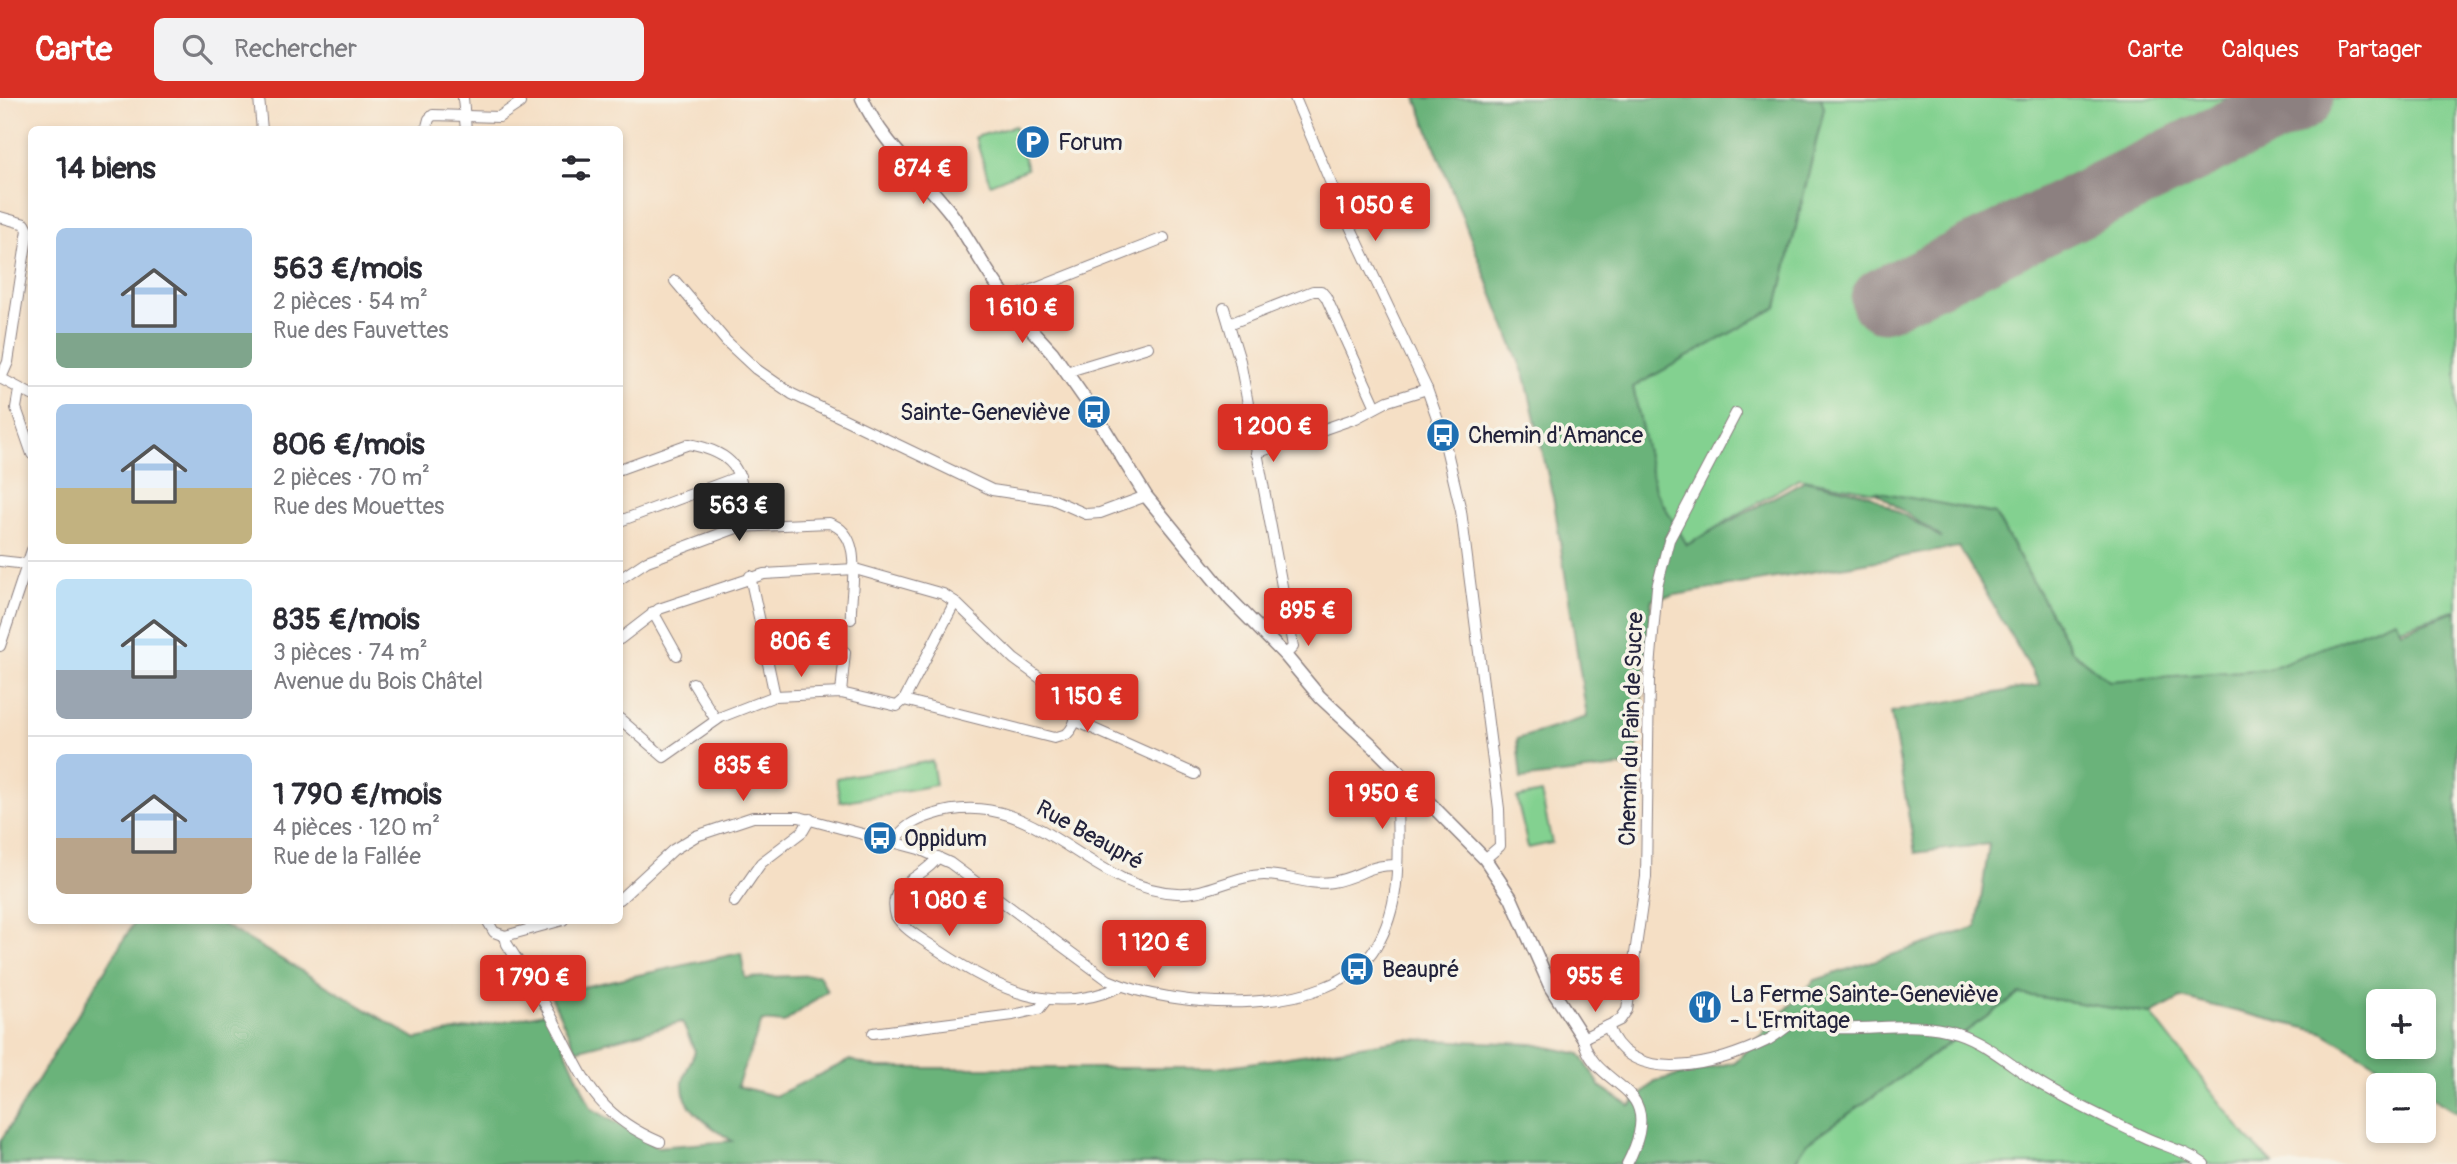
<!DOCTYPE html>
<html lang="fr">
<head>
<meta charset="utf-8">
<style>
	:root { --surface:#fff; --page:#f2f2f3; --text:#2b2b33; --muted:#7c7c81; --line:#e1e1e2; --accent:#d93025 }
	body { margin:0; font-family:Pangolin,sans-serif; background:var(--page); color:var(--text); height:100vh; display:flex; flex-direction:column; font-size:26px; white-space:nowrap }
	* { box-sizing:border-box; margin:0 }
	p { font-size:23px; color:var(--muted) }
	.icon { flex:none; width:38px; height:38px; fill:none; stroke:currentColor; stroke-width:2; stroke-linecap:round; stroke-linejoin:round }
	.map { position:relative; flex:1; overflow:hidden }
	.sheet { position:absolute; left:28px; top:28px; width:595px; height:798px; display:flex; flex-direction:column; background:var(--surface); border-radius:10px; box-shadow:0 4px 10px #0003 }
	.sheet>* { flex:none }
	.buttons { position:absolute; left:2366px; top:891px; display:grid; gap:14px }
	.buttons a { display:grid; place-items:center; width:70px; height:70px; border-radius:10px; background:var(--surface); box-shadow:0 4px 10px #0003; font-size:35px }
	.price { position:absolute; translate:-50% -60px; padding:0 16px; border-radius:7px; background:var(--accent); color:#fff; font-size:23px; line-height:46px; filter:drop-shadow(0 2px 4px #0008) }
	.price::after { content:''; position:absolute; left:50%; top:42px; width:21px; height:16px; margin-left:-10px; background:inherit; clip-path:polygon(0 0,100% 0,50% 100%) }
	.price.on { background:#222; color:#fff }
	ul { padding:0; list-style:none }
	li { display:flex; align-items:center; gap:21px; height:175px; padding:0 28px }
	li+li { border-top:2px solid var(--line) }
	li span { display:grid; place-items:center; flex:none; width:196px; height:140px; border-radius:10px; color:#555 }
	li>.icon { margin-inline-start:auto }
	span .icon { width:84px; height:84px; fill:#fffc; stroke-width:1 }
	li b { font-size:30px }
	h2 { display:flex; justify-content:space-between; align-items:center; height:84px; padding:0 28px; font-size:30px }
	header { display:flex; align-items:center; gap:42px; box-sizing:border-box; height:98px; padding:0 35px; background:var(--accent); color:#fff }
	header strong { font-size:33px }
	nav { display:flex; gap:38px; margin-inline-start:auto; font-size:24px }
	.search { width:490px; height:63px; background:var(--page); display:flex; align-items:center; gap:18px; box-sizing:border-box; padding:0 24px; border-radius:10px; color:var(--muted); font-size:26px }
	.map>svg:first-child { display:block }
</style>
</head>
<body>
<header>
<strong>Carte</strong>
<div class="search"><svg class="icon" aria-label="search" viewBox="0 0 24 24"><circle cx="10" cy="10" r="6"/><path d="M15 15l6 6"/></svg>Rechercher</div>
<nav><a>Carte</a><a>Calques</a><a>Partager</a></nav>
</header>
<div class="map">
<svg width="2457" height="1066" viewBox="0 0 2457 1066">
	<rect width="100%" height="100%" fill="#f7f3e8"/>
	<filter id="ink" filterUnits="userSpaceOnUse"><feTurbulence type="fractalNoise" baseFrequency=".0143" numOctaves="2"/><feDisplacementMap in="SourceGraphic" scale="14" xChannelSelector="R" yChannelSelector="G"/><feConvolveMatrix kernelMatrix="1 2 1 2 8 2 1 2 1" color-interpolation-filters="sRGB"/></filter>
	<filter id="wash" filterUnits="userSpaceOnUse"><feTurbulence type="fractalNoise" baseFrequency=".00686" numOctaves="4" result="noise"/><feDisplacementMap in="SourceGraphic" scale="28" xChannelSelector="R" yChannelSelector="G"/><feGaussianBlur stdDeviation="1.57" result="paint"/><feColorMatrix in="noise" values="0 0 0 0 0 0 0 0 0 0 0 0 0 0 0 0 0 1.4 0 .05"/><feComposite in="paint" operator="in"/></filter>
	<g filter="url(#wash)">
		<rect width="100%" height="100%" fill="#f5dfc5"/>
		<g fill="#83d190" stroke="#527a66" stroke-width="2">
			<path d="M1821,0H2457V512L2269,571L2109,583L2071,552L1995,416L1799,380L1687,447L1655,392L1633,289L1777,209L1824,10Z"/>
			<path d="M1015,28L1027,71L990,86L975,39Z"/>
			<path d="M932,663L936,687L840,704L836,680Z"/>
			<path d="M1541,695L1552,745L1528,750L1517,700Z"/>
			<path d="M2019,896L2151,916L2250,1043L2273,1066H1793L1807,1045Z"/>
		</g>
		<path fill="#6ab37a" stroke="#466a5a" stroke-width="2" fill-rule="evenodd" d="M1416,0H1821L1824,10L1777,209L1633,289L1655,392L1687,447L1805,382L1868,396L1942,440L1874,393L1995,416L2071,552L2109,583L2269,571L2395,521L2401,533L2457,513V1015L2424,995V987H2411L2322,934L2181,900L2151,916L2019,896L1807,1045L1793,1066H0V1044L135,823H217L416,941L549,914L591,1010L657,1049L732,1043C714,1030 681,1012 683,985C684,975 692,962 695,953L682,924L576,952L550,896L741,855L745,880L819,877L827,893L784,925L762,923L737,988L775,998L850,962L877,970H1217L1405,941L1533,946L1580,956L1601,989L1630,1008L1655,983L1735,964L1815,882L1977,829L1989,746L1915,755L1891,614L2040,587L1959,449L1652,501L1635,667L1521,681L1517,641L1587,619L1554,404L1526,282ZM2378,903H2424V948H2378Z"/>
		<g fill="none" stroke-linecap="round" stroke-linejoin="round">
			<path stroke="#8c8080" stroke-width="65" d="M1883,202L2301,0"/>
		</g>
	</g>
	<g filter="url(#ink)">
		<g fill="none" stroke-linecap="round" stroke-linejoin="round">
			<g stroke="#8c8080" stroke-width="12">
				<g id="minor">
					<path d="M259,0L262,32"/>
					<path d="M463,0L466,32"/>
					<path d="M1295,0L1340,107L1427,291L1443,337L1461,413L1499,711L1500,748L1485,761"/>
					<path d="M426,32L429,21L433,17L499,19L520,5"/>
					<path d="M0,119L25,126L28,132L8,264L1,280"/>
					<path d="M675,183L726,243L756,271L792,296L992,392L1052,401L1086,416L1100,415L1146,398"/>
					<path d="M1009,201L1164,140"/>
					<path d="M1224,210L1240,263L1290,531L1293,549L1285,557"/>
					<path d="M1229,226L1313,193H1321L1326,199L1376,309"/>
					<path d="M1066,274L1148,249"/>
					<path d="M0,280L32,297"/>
					<path d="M19,292L16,310L32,356"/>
					<path d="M1256,355L1356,320L1388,303L1427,291"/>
					<path d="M620,371L689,346C744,357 740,378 749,426"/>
					<path d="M620,423L740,378"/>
					<path d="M0,463L27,466"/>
					<path d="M750,478L760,524"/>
					<path d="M620,481L647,463L739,429L829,425C867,437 849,493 851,521"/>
					<path d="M653,514L677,557"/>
					<path d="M620,541L659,511L764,476L855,471L943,496L955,504L1014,561L1069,601C1078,613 1078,625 1067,636L1054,640L904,602"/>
					<path d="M0,548L32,452"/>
					<path d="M766,556L775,598"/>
					<path d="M693,585L716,622"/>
					<path d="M841,595L845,554"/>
					<path d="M620,621L664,659L721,619L775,598L841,595L897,608L904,602L955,504"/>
					<path d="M1076,623L1195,676"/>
					<path d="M895,744C902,729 916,722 932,717C1034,684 1085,791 1177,795C1208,797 1234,777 1264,777C1288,777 1308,788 1332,784C1361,779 1365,767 1397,767"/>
					<path d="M938,759C923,782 886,783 896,818C905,833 924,842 938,852C996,891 1053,920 1122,888"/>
					<path d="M620,801L673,752L696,738L753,719H799L919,751L950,765L1108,882C1175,912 1333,921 1376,849C1404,803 1397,748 1397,697"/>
					<path d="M734,804L761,765L803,733L810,721"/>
					<path d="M487,822L494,834L505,838"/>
					<path d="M505,838L507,846C522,870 538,892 550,916C583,976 591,1015 660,1044"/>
					<path d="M505,838L563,822"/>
					<path d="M1608,928C1630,992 1721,965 1766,943C1779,937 1797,917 1812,918C1822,919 1826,929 1835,930C1875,932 1918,922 1957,935C1988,945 2015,971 2042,987C2074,1006 2109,1022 2142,1038C2162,1048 2185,1052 2204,1066"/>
					<path d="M873,935L1013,917L1039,911L1046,902"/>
					<path d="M1583,940L1620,922L1627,912L1646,779L1649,582L1657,489L1669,442L1736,315"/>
					<path d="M1583,940C1594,995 1671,982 1627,1066"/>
				</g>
			</g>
			<g stroke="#8c8080" stroke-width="15">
				<g id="tertiary">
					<path d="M862,0C882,45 920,76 950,114C973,145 1001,206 1033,224"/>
					<path d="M1027,220L1028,228L1052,254L1094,314L1146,398L1231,502L1285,557L1320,599L1375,650L1485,761L1511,800L1551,890L1583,940"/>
				</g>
			</g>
			<use href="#minor" stroke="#fff" stroke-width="10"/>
			<use href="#tertiary" stroke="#fff" stroke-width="12"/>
		</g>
	</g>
	<defs>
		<g id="parking-disc" transform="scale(1.75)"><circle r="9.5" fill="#1f6fb2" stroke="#f7f3e8"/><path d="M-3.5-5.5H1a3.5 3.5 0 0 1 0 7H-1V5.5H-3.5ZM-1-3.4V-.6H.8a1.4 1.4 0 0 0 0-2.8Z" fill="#fff"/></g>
		<g id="bus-disc" transform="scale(1.75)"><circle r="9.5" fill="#1f6fb2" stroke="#f7f3e8"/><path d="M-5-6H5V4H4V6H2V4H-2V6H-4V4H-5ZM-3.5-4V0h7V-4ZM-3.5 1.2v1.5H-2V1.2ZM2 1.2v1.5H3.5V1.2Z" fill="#fff"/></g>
		<g id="restaurant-disc" transform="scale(1.75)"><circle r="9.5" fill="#1f6fb2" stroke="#f7f3e8"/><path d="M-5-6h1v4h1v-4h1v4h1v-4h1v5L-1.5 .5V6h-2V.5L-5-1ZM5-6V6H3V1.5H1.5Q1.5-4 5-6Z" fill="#fff"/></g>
	</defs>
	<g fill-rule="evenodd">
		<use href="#parking-disc" x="1033" y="44"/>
		<use href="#bus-disc" x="1094" y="314"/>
		<use href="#bus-disc" x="1443" y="337"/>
		<use href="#bus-disc" x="880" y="740"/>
		<use href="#bus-disc" x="1357" y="871"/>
		<use href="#restaurant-disc" x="1705" y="909"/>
	</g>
	<g text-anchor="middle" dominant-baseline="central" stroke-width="7" stroke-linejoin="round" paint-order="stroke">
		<g font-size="23" fill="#22223b" stroke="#f7f3e8" text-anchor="start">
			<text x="1058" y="44">Forum</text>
			<text x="1070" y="314" text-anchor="end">Sainte-Geneviève</text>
			<text x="1468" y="337">Chemin d'Amance</text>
			<text x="904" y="740">Oppidum</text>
			<text x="1382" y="871">Beaupré</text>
			<text x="1730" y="896">La Ferme Sainte-Geneviève<tspan x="1730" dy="26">- L'Ermitage</tspan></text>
		</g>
		<g font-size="23" fill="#22223b" stroke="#f7f3e8">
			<text transform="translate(1631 631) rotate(-88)">Chemin du Pain de Sucre</text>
			<text transform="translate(1090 737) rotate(29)">Rue Beaupré</text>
		</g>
	</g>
</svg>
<div class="buttons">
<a>+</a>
<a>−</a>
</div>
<b class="price" style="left:923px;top:108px">874 €</b>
<b class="price" style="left:1375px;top:145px">1 050 €</b>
<b class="price" style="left:1022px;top:247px">1 610 €</b>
<b class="price" style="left:1273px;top:366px">1 200 €</b>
<b class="price on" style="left:739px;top:445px">563 €</b>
<b class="price" style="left:1308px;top:550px">895 €</b>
<b class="price" style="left:801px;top:581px">806 €</b>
<b class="price" style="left:1087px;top:636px">1 150 €</b>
<b class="price" style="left:743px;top:705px">835 €</b>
<b class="price" style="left:1382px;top:733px">1 950 €</b>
<b class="price" style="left:949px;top:840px">1 080 €</b>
<b class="price" style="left:1154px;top:882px">1 120 €</b>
<b class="price" style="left:1595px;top:916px">955 €</b>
<b class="price" style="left:533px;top:917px">1 790 €</b>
<section class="sheet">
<h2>14 biens<svg class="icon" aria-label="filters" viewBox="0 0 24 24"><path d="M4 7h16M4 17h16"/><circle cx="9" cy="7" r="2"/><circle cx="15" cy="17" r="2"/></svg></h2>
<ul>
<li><span style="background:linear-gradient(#a9c7e8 75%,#7fa58c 0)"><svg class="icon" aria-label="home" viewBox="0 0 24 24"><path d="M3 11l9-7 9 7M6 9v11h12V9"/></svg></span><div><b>563 €/mois</b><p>2 pièces · 54 m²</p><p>Rue des Fauvettes</p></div></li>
<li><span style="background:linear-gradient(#a9c7e8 60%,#c2b280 0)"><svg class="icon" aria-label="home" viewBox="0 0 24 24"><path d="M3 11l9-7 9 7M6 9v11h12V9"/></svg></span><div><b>806 €/mois</b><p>2 pièces · 70 m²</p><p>Rue des Mouettes</p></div></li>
<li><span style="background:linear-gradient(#bfe0f5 65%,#9aa5b1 0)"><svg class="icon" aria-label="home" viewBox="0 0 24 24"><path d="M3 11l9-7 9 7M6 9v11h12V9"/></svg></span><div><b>835 €/mois</b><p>3 pièces · 74 m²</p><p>Avenue du Bois Châtel</p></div></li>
<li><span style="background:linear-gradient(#a9c7e8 60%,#b9a48a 0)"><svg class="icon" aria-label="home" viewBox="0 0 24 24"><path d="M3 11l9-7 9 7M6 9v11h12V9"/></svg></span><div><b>1 790 €/mois</b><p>4 pièces · 120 m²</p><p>Rue de la Fallée</p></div></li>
</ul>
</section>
</div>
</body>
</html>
